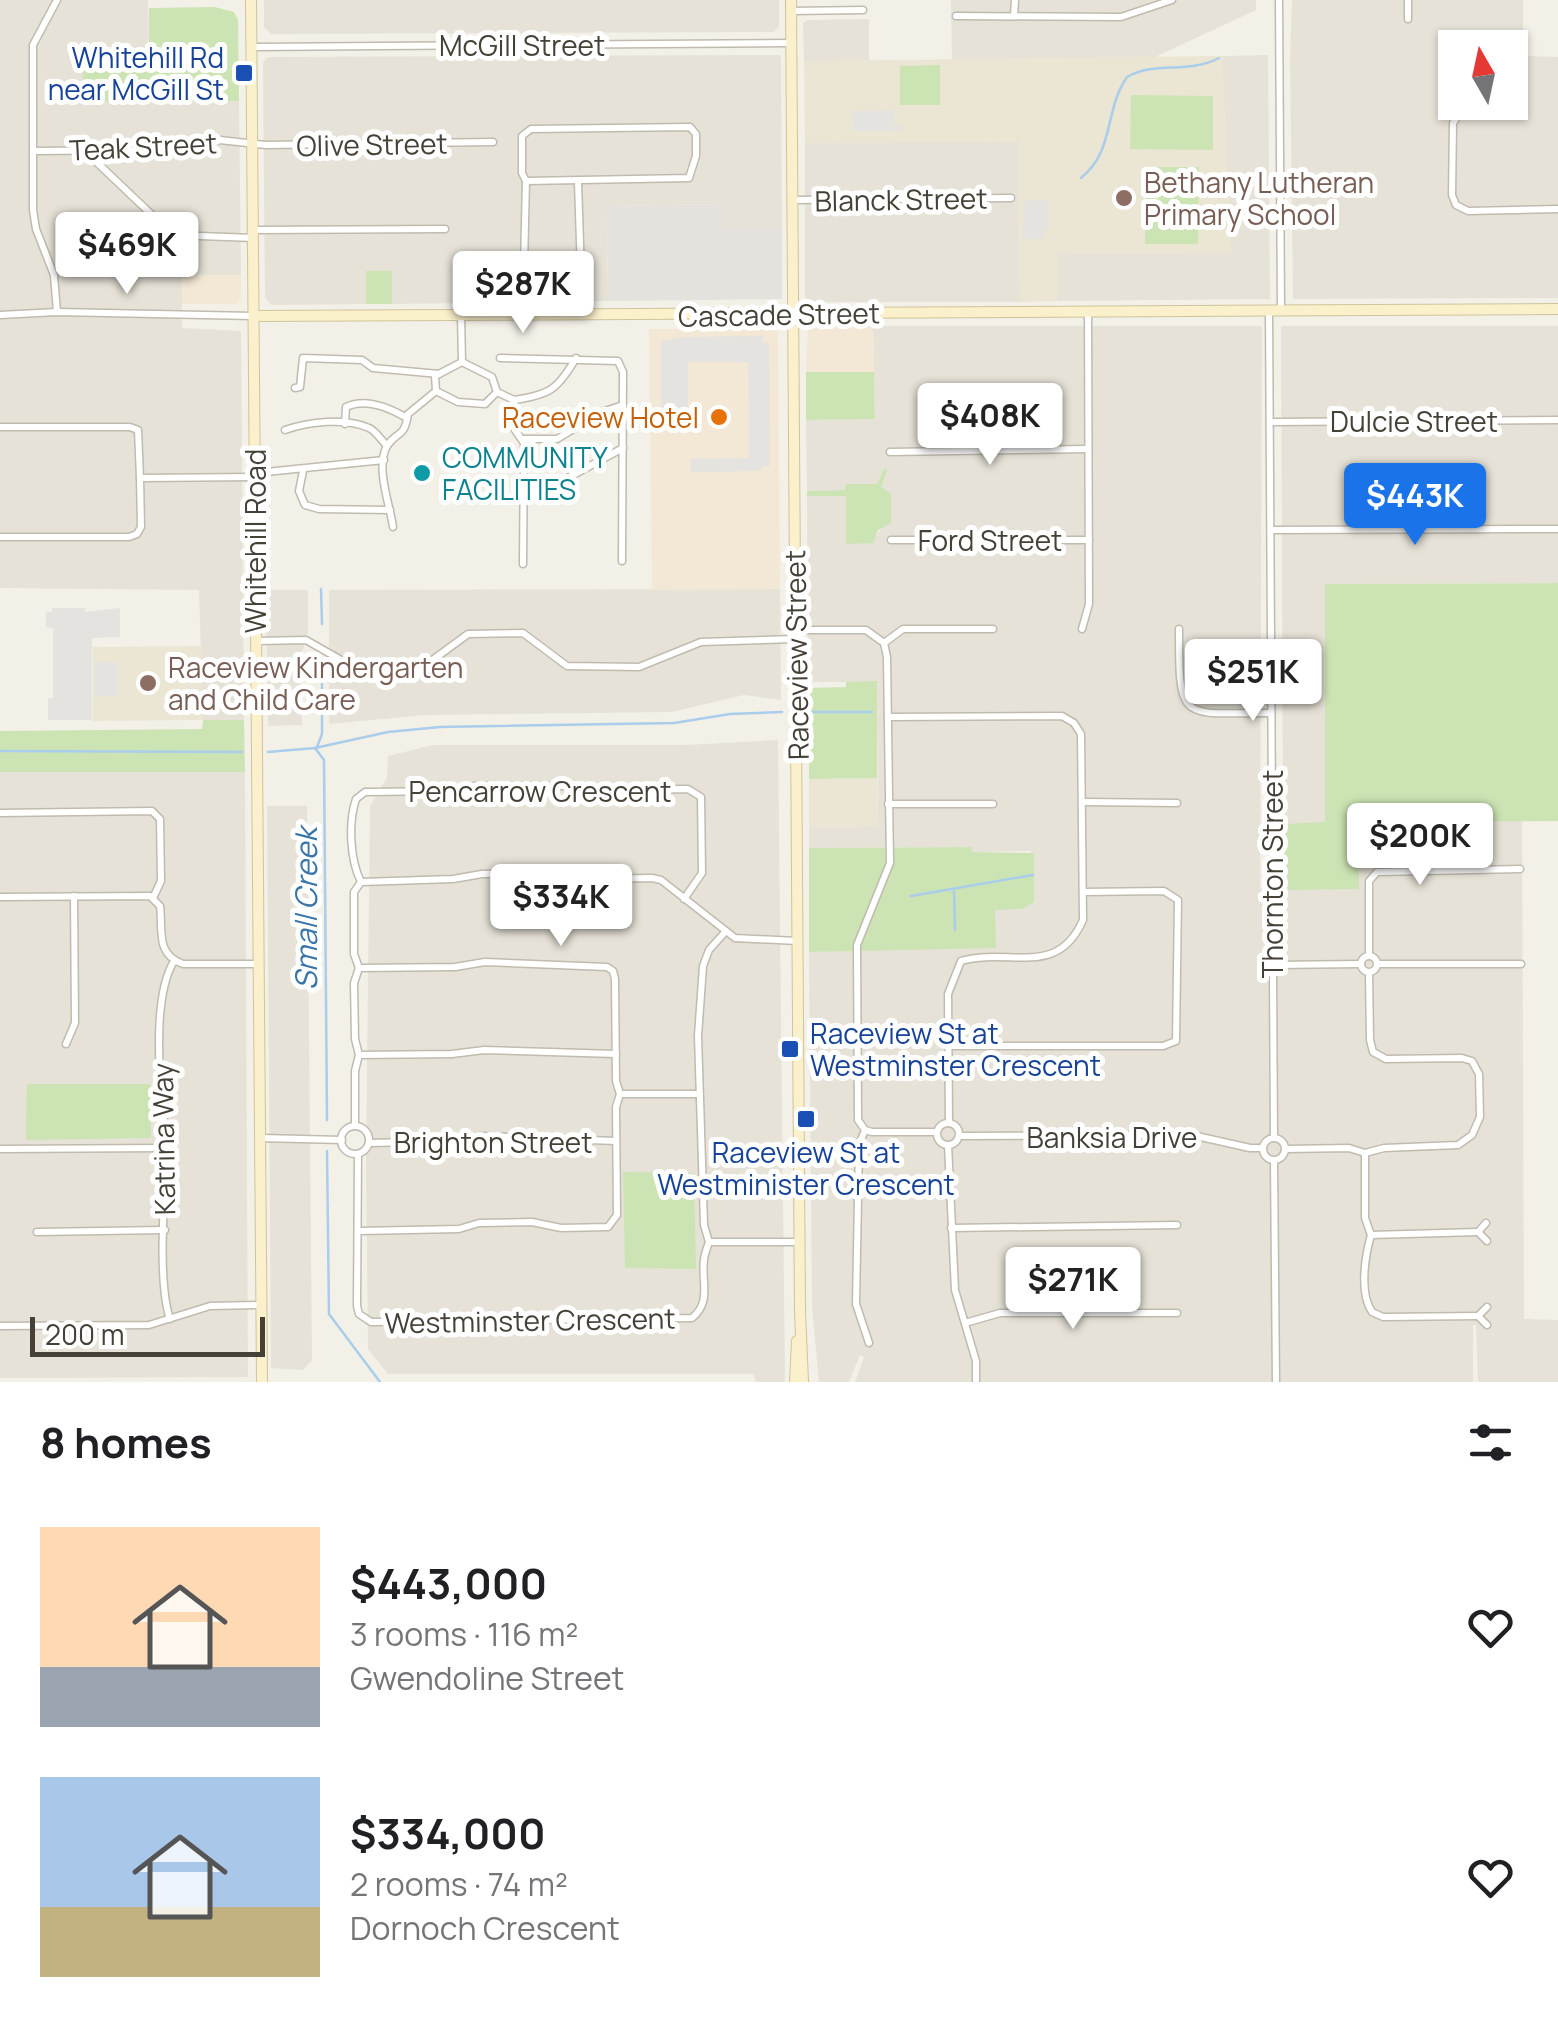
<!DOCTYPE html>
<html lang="en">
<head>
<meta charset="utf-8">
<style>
	:root { --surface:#fff; --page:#f2f2f2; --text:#202124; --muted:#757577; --accent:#1a73e8 }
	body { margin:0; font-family:Manrope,sans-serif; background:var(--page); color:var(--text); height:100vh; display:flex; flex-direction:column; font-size:38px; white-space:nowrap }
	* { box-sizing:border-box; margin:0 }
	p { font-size:32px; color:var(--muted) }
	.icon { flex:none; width:55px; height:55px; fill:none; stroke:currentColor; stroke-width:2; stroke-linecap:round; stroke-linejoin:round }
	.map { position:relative; height:1382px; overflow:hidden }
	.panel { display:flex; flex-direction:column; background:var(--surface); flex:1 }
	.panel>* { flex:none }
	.needle { width:65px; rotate:351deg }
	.fabs { position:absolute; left:1438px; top:30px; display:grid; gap:20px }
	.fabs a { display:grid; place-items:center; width:90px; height:90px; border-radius:0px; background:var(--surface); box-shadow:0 2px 8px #0004; font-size:50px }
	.scale { position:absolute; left:30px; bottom:25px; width:235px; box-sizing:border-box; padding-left:10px; border:5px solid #464137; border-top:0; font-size:28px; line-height:35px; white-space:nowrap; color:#464137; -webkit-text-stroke:8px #fff; paint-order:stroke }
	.price { position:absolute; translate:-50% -85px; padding:0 22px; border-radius:10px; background:#fff; color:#222; font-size:32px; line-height:65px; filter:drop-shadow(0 2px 5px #0008) }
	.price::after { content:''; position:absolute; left:50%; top:60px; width:30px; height:22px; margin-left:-15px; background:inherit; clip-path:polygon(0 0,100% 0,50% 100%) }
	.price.selected { background:var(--accent); color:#fff }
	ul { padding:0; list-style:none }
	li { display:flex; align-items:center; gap:30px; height:250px; padding:0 40px }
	li span { display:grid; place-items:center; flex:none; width:280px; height:200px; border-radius:0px; color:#555 }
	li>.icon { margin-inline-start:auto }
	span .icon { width:120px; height:120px; fill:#fffc; stroke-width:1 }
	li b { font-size:42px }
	h2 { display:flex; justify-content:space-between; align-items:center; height:120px; padding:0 40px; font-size:42px }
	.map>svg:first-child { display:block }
</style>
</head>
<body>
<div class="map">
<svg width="1558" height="1382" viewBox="0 0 1558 1382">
	<rect width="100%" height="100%" fill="#f3f0e8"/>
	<g fill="#e6e2d7" fill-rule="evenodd">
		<path d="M0,0H148L149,50L107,49L84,102L239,101L241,275L182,276V328L241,331L244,720H203L199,590L0,588Z"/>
		<path d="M264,0H779V27L774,32L271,34L264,27Z"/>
		<path d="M951,0H1256V10L1155,57L952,60Z"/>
		<path d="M1292,0H1523V56L1558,57V298L1293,299L1290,57ZM1455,48H1510V102H1455Z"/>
		<path d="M869,19V61H804L803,23L808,20Z"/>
		<path d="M781,55L782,227H722L721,204L607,206L608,301L392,304V271L366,272V304L272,305L265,298L263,62L268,57Z"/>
		<path d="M1268,55L1270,299L1058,301V253L1230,252L1222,56Z"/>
		<path d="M1019,141L1020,302H810L805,297V143Z"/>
		<path d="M873,326H1262L1260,889H1359V823L1522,821L1524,1319L1558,1320V1382H1478L1476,1325H1473V1382H855L864,1357L860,1355L849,1382H819L812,1306L809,952L875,949L995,909H1022L1031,851L971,852L970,847L809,848V827L878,826L877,682H808L807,496H846V543L874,538L884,525L881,487L888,471L884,469L877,484H847L846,490L807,491L806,420L875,419Z"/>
		<path d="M1281,326H1558V583L1325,584V823L1283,824Z"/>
		<path d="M780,589L781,700L744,695L672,712L426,715L329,724V590Z"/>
		<path d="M266,590H308V632L301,655L302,725L268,726Z"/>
		<path d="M778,740L785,1382H756L753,1374H388L368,1349L366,1159L370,806L387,778L388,756L433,745H686Z"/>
		<path d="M0,772H245L248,1377L0,1378Z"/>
		<path d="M267,806H307L312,1360L303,1370L271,1368Z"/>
	</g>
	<g fill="#f3e7d5">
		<path d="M241,275V298L236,304H182V276Z"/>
		<path d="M873,326L874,372H806L808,328Z"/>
		<path d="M649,329H773L778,333L780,589L652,590Z"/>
	</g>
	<path fill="#e5e2dd" d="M722,204L723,227H782V299L608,301L607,206Z"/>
	<g fill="#ebe5d3">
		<path d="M1222,56L1231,252L1058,253V301L1020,302L1019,142L805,143L804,61Z"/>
		<path d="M202,646L203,720L93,721V647Z"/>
		<path d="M877,778L878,826L809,827V779Z"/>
	</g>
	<g fill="#cce4b4">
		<path d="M215,7L234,12L238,20L239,101L83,102V60L107,49H149V8Z"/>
		<path d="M940,65V105H900V66Z"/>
		<path d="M1131,95L1213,96V150L1130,149Z"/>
		<path d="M1146,167H1199L1198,244H1145Z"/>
		<rect x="366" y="271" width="26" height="33"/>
		<path d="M806,372H874L875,419L806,420Z"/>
		<path d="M884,469L888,470L881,487L891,494V523L878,530L873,543L846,544V496H807V491L845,490L846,484H877Z"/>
		<path d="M1558,583V821L1359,823V889L1284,890L1283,824L1325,822V584Z"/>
		<path d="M877,681V778L809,779V688L846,687V682Z"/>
		<path d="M203,720H244L245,772H0V731L202,729Z"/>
		<path d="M971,847L972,852L1034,853V902L1022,909L995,910L996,948L809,952V848Z"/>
		<path d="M27,1084H150L151,1138L26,1140Z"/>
		<path d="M623,1172L694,1173L696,1269L625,1268Z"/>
	</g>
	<g fill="#e4e3e0">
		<path d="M894,110V125H902V131H854L852,111Z"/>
		<path d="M1025,200H1049V225L1041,239H1022Z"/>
		<path d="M763,336V342L769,343L770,466L762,467V471L691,472L690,459L749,458L748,362H688V410L661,411V341L683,337Z"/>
		<path d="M52,608H85V612L120,608V637L92,638V720H48V698H53V628L46,627V612H52Z"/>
		<path d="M95,662H117V696L95,697Z"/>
	</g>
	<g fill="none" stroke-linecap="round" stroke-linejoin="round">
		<g stroke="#a9cdeb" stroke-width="2.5">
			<path d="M1081,178C1115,151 1104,110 1127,77C1157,60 1186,75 1219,58"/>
			<path d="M321,589L322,624"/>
			<path d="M807,712H872"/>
			<path d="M317,747L322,734V660"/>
			<path d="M315,748L388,732L440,727L674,723L730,714L782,712"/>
			<path d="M0,751L242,752"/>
			<path d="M268,752L315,748L324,760L327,1120"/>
			<path d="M954,891L955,930"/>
			<path d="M911,896L1033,875"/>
			<path d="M327,1151L329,1314L380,1382"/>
		</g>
		<g stroke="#c0bbae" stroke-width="9">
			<g id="street">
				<path d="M1279,0L1281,310"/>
				<path d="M791,11L863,10"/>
				<path d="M956,16L1121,17L1172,0"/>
				<path d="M1014,16L1015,0"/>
				<path d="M1408,19V0"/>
				<path d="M252,47L791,43"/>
				<path d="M1467,102L1453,123L1452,195L1456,205L1468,211L1558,209"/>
				<path d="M1473,102L1482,105"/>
				<path d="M690,127L696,134V156L689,178L526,181L522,173V136L531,129Z"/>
				<path d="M33,151L153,150L220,140L266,145L493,142"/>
				<path d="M87,153L173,235L254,238"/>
				<path d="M526,181L524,265L526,274L531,276L579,275L581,273L578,182"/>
				<path d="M793,200L1011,198"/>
				<path d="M253,230L445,229"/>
				<path d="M57,312L54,275L36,229L33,210V45L57,0"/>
				<path d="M1269,312L1274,1138"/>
				<path d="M0,315L57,312L253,316"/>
				<path d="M461,316L462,362L492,377L497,392L485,404L458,402L436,391L435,376L462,362"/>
				<path d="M500,358L618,361L623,372L622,561"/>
				<path d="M295,388L300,387L303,358L362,360L373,368L439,374"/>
				<path d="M497,392L514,400L515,430L524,443L523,564"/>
				<path d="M514,400C550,395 558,389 576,358"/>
				<path d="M1270,422L1558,420"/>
				<path d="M345,424L346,407C366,397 390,408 407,418"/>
				<path d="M0,427H130L138,430L140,478"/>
				<path d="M285,430C308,422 346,417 369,428C376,431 382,441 387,446"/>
				<path d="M522,439H557L602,412L623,405"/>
				<path d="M890,452L1088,449"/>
				<path d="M303,471L299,491L305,505L319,509L390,510"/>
				<path d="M256,473L384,460"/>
				<path d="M524,484L562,481L623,448"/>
				<path d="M393,527C390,505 375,467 387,446C397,430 404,440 408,414L436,391"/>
				<path d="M1271,530L1558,529"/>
				<path d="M0,537H129L137,534L141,527L140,478L255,477"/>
				<path d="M891,540H1089"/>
				<path d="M1082,629L1089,604L1088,313"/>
				<path d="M1179,629C1179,724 1180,713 1271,713"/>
				<path d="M796,630H866L884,643L887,657L890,863L857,945L858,1120L865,1130L872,1132H937"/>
				<path d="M257,641L306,640L355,668L423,667L468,634L523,633L567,666L639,667L701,642L794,639"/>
				<path d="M884,643L903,629H993"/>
				<path d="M888,717L1062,716L1074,723L1081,734L1083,920C1057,979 1010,947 961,961L948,994L949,1123"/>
				<path d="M1084,802L1177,803"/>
				<path d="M888,804H993"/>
				<path d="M0,813L152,811L160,819L161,881L153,898"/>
				<path d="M361,882C350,860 348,823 356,799L365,792L454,791L475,786H566L587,790L688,789L701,797L702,873L684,899"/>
				<path d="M361,882L453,879L482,874L566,873L590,879L652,878L661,880L735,938L798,941"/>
				<path d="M0,897L150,896L160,906C163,930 155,954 183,964H258"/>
				<circle cx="1369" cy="964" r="8"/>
				<path d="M1369,956V881L1377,872L1520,869"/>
				<path d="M1378,964H1521"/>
				<path d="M1273,965L1361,964"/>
				<path d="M66,1044L75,1023L74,896"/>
				<path d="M948,1046H1163L1176,1041L1178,900L1164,891L1083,892"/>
				<path d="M359,1055L452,1054L484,1050L616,1054"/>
				<path d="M620,1094H698"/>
				<circle cx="948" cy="1134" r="11"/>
				<path d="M355,1126V1071L359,1055L355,1039L354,983L359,968L354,954V892L361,882"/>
				<circle cx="355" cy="1140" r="14"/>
				<path d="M865,1130L859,1145L856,1304L869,1343"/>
				<path d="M960,1136L1192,1135L1250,1148H1263"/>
				<circle cx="1274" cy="1149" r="11"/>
				<path d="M261,1138L342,1140"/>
				<path d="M369,1143L458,1141L481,1136L616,1141"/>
				<path d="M948,1145L955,1290L976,1361V1382"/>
				<path d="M0,1149L163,1148"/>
				<path d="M1286,1149L1349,1148L1365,1153L1384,1148L1458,1145L1472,1135L1480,1117L1479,1074L1472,1061L1462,1058L1386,1059L1373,1052L1370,1040L1369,973"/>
				<path d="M1365,1153V1218L1371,1235"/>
				<path d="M358,1154L357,1306L359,1314L371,1322L692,1318C712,1302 701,1282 704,1259C705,1253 707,1248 709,1242H799"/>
				<path d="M1274,1161L1276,1382"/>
				<path d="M1486,1223L1478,1232L1487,1241"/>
				<path d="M951,1228L1177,1225"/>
				<path d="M359,1231L459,1229L479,1223L532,1222L561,1228L608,1227L617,1215L616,1107L620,1094L616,1081L615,979L613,971L607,967L485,962L455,967L359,968"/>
				<path d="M37,1232L165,1230"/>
				<path d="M1371,1235C1365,1256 1359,1293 1372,1312L1383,1317L1478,1316"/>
				<path d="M1371,1235L1478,1232"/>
				<path d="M709,1242L704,1225L698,1036L703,966L709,950L726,931"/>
				<path d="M1487,1307L1478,1316L1487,1325"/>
				<path d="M170,1319C160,1290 162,1225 165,1194C167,1178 173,1163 163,1148C170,1131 162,1119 161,1102C159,1062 154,994 174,961"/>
				<path d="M965,1323L1000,1313H1177"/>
				<path d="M0,1326L149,1325L210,1306L261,1305"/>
			</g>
		</g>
		<g stroke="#cfc49b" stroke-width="12">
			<g id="secondary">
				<path d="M251,0L262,1382"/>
				<path d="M791,0L800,1311L803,1382"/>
				<path d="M254,316L1558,309"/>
				<path d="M795,1382L797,1341"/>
			</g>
		</g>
		<use href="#street" stroke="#fff" stroke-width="6"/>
		<use href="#secondary" stroke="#faf0cb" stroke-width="10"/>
	</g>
	<g fill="#1a4fb4" stroke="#fff" stroke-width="4">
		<rect x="234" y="63" width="20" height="20" rx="5"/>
		<rect x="780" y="1039" width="20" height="20" rx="5"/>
		<rect x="796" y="1109" width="20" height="20" rx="5"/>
	</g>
	<g fill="#8d6e63" stroke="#fff" stroke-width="4">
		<circle cx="1124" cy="198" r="10"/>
		<circle cx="148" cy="683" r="10"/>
	</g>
	<circle fill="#e8710a" stroke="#fff" stroke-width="4" cx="719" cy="417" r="10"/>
	<circle fill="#0f9aa8" stroke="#fff" stroke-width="4" cx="422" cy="473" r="10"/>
	<g text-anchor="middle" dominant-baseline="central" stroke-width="10" stroke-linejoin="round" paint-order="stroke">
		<g font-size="28" fill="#464137" stroke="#fff">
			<text x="522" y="45">McGill Street</text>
			<text transform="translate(372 144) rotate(-1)">Olive Street</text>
			<text transform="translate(143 146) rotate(-3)">Teak Street</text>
			<text transform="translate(901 199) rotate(-1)">Blanck Street</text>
			<text transform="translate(779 314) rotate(-1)">Cascade Street</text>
			<text x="1414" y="421">Dulcie Street</text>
			<text x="990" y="540">Ford Street</text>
			<text transform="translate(255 541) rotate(-90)">Whitehill Road</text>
			<text transform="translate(796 655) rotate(-91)">Raceview Street</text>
			<text x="540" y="791">Pencarrow Crescent</text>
			<text transform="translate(1272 874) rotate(-90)">Thornton Street</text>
			<text x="1112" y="1137">Banksia Drive</text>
			<text transform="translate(163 1139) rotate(-91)">Katrina Way</text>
			<text x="493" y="1142">Brighton Street</text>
			<text transform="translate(530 1320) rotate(-1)">Westminster Crescent</text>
		</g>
		<g font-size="28" fill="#164399" stroke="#fff" text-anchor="end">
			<text x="224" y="57">Whitehill Rd<tspan x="224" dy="32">near McGill St</tspan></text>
			<text x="810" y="1033" text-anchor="start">Raceview St at<tspan x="810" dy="32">Westminster Crescent</tspan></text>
			<text x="806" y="1152" text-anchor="middle">Raceview St at<tspan x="806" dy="32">Westminister Crescent</tspan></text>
		</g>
		<g font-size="28" fill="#785e54" stroke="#fff" text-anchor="start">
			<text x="1144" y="182">Bethany Lutheran<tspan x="1144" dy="32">Primary School</tspan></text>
			<text x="168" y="667">Raceview Kindergarten<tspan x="168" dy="32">and Child Care</tspan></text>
		</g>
		<g font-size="28" fill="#c56008" stroke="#fff" text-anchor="end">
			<text x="699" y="417">Raceview Hotel</text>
		</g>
		<g font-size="28" fill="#0d838f" stroke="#fff" text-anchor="start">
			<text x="442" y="457">COMMUNITY<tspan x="442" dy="32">FACILITIES</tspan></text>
		</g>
		<g font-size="30" font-style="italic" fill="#3975a9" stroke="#fff">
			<text transform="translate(305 909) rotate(-90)">Small Creek</text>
		</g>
	</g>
</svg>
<div class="fabs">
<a><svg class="needle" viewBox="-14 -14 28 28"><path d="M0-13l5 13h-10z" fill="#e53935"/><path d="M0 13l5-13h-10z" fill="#757577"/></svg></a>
</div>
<div class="scale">200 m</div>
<b class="price" style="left:127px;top:297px">$469K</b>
<b class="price" style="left:523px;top:336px">$287K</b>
<b class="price" style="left:990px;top:468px">$408K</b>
<b class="price selected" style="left:1415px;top:548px">$443K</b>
<b class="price" style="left:1253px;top:724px">$251K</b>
<b class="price" style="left:1420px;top:888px">$200K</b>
<b class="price" style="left:561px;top:949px">$334K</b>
<b class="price" style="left:1073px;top:1332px">$271K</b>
</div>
<section class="panel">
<h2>8 homes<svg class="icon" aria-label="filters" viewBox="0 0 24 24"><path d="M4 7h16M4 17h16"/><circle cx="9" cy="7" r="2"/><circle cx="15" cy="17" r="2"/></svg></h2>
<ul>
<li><span style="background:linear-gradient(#ffd9b3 70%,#9aa5b1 0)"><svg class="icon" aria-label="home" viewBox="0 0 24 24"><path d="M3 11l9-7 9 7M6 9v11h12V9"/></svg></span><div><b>$443,000</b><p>3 rooms · 116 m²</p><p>Gwendoline Street</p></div><svg class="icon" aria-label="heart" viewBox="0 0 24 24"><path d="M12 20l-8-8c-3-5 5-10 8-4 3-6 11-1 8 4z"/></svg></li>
<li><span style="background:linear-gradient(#a9c7e8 65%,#c2b280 0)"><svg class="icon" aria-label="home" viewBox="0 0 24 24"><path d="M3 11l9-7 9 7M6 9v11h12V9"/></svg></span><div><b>$334,000</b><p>2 rooms · 74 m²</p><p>Dornoch Crescent</p></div><svg class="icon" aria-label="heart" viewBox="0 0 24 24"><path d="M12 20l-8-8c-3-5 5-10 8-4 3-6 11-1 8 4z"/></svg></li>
</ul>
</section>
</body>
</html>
